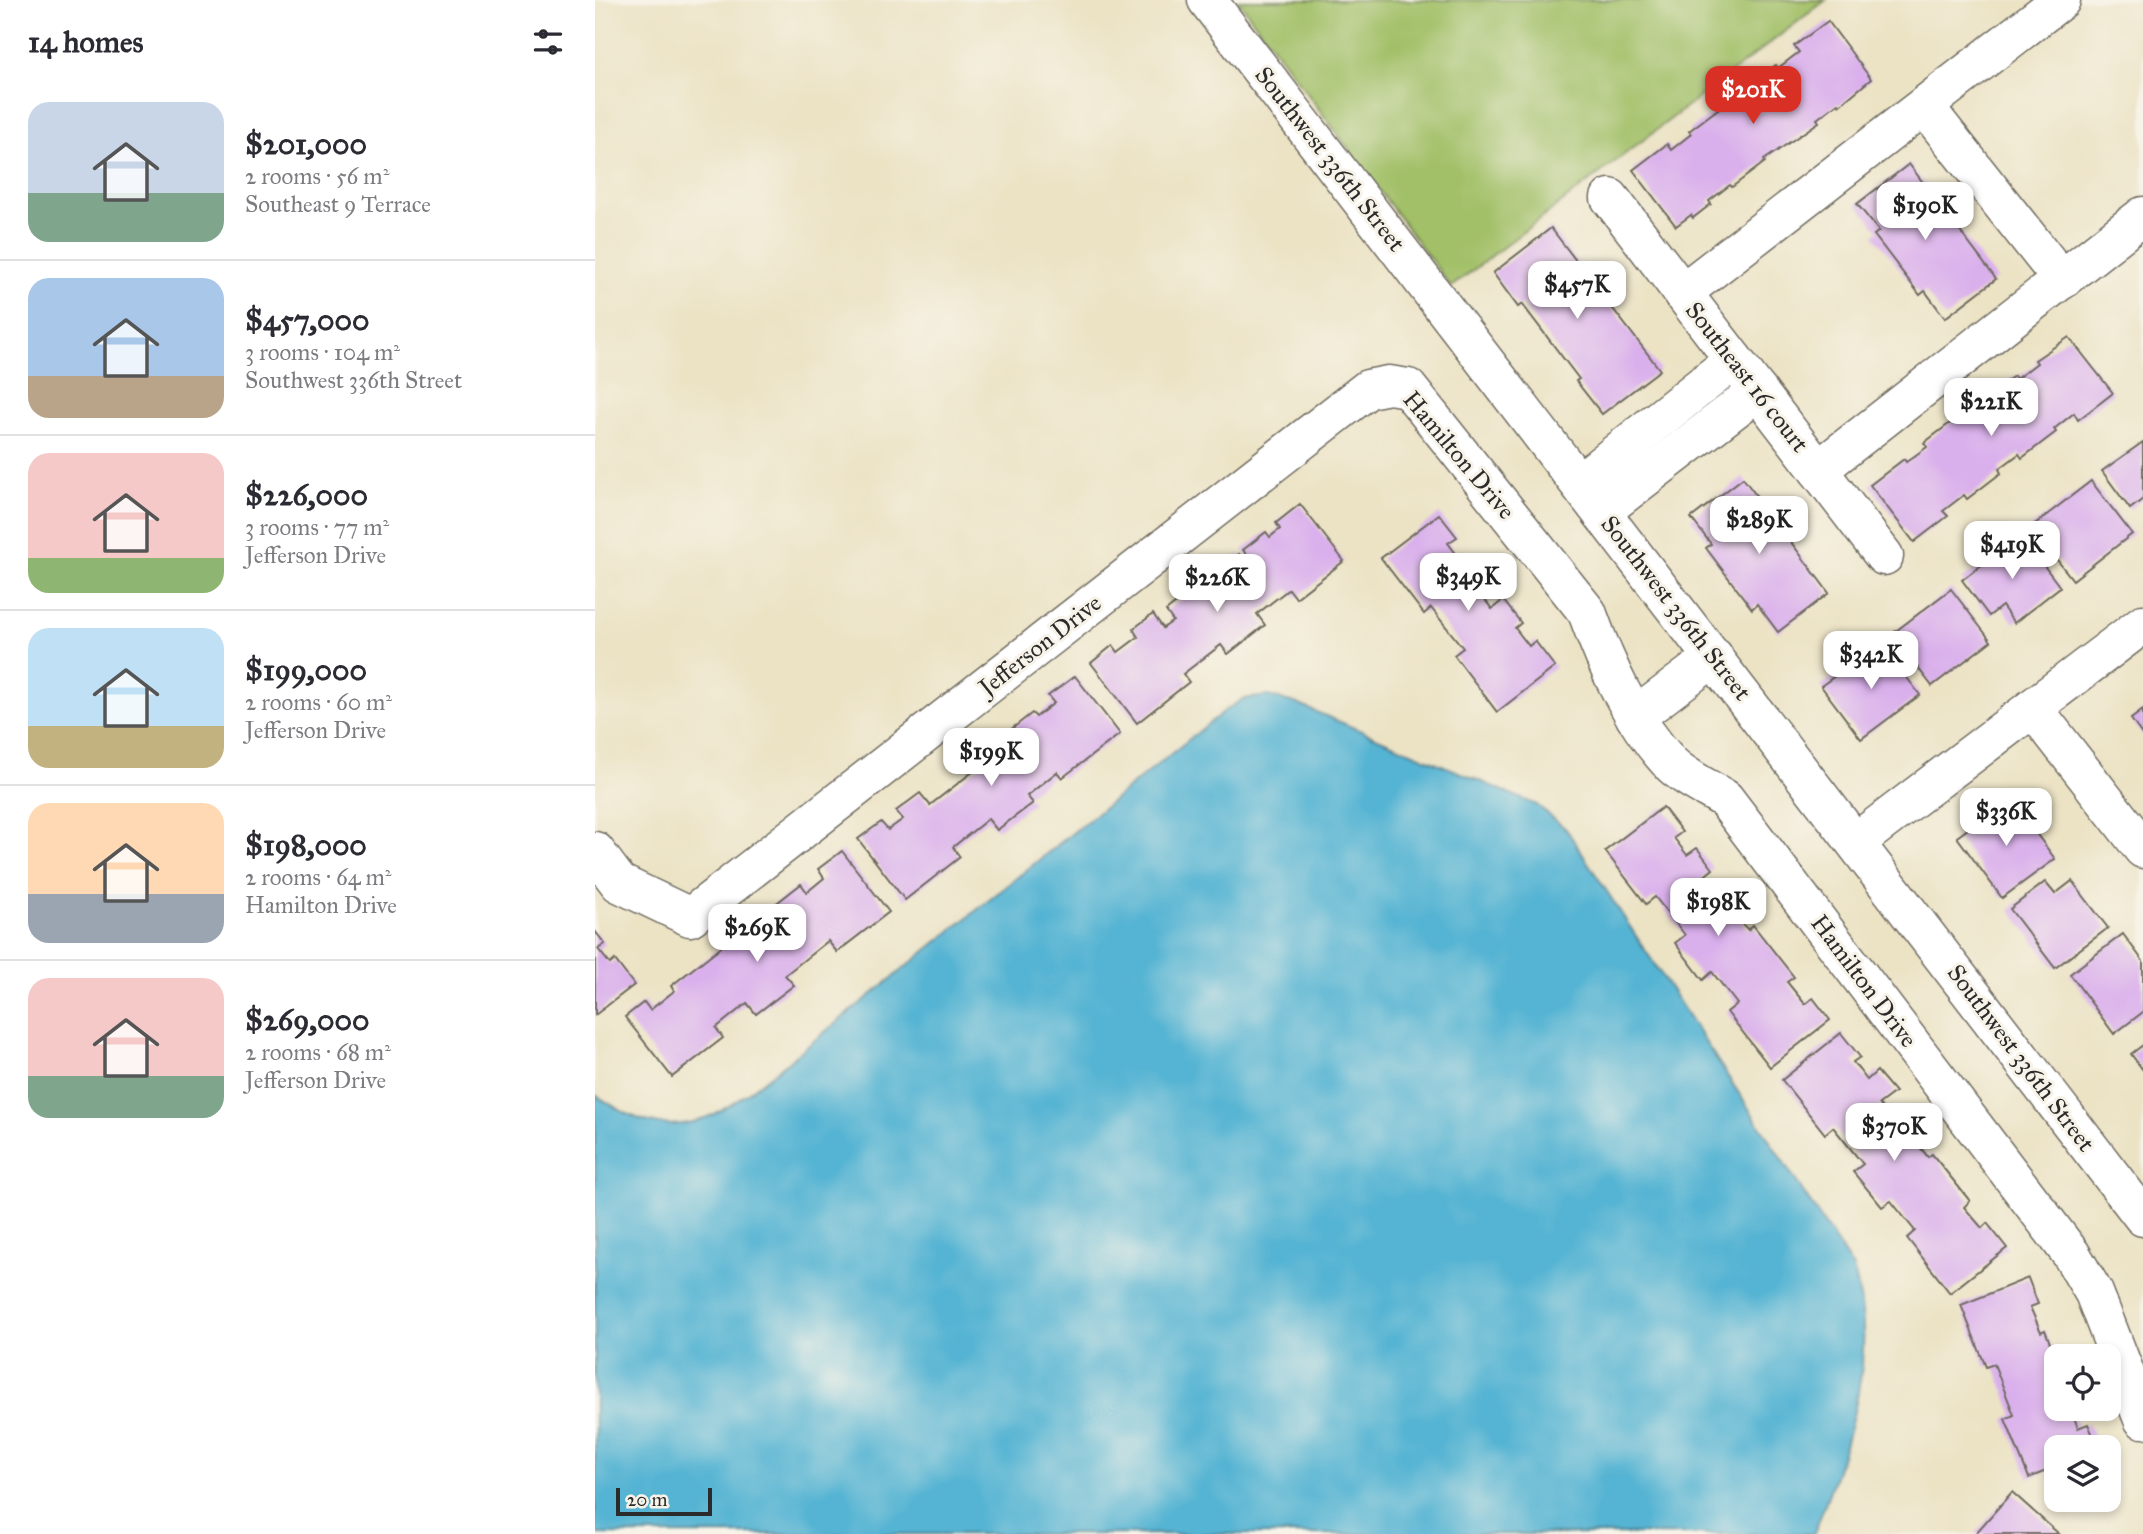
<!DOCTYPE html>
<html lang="en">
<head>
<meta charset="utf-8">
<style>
	:root { --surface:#fff; --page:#f2f2f3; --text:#2b2b33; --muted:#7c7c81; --line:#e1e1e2; --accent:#d93025 }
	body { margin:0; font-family:"IM FELL Great Primer",serif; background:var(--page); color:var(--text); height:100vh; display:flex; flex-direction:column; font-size:26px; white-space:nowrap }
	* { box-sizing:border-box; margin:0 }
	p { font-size:23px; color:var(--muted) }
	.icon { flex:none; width:38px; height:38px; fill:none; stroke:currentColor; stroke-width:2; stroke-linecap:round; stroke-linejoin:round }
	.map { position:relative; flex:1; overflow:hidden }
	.details { display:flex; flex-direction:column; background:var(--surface); width:595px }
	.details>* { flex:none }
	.buttons { position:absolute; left:1449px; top:1344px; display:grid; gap:14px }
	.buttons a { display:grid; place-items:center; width:77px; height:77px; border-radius:14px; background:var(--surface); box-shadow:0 4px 10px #0003; font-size:35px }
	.scale { position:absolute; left:21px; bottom:18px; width:96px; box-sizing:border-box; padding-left:7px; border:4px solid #2b2b2b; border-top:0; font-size:19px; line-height:24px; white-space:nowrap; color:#2b2b2b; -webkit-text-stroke:5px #f7f3e8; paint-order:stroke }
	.price { position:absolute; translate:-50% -60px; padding:0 16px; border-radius:14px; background:#fff; color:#222; font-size:23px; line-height:46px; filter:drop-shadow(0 2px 4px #0008) }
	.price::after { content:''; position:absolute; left:50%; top:42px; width:21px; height:16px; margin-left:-10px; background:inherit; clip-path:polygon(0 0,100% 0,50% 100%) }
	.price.on { background:var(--accent); color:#fff }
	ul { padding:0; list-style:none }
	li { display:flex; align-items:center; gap:21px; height:175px; padding:0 28px }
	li+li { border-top:2px solid var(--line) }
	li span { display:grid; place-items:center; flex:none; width:196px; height:140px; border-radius:21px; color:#555 }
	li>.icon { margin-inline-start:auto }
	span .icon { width:84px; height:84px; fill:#fffc; stroke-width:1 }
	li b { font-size:30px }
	h2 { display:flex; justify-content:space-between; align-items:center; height:84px; padding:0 28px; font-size:30px }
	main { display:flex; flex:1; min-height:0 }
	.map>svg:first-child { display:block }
</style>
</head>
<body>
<main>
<section class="details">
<h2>14 homes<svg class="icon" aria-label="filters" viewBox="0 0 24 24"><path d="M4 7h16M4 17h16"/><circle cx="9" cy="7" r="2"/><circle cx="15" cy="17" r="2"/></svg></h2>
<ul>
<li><span style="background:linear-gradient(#c9d6e8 65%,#7fa58c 0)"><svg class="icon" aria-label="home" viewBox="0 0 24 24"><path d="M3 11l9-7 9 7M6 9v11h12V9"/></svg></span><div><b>$201,000</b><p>2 rooms · 56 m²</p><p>Southeast 9 Terrace</p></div></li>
<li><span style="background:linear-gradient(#a9c7e8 70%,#b9a48a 0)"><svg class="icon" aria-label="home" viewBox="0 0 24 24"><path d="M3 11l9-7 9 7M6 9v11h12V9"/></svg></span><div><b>$457,000</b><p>3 rooms · 104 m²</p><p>Southwest 336th Street</p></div></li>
<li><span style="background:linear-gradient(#f6c9c9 75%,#8fb573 0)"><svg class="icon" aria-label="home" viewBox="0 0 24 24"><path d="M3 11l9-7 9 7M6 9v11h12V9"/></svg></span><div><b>$226,000</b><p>3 rooms · 77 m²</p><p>Jefferson Drive</p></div></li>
<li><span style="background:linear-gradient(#bfe0f5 70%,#c2b280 0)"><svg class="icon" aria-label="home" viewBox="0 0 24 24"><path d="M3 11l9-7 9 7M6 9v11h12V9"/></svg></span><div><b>$199,000</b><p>2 rooms · 60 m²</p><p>Jefferson Drive</p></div></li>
<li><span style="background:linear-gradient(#ffd9b3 65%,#9aa5b1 0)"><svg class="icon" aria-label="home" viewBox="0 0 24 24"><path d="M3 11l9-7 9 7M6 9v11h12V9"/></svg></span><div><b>$198,000</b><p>2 rooms · 64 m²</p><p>Hamilton Drive</p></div></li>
<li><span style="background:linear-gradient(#f6c9c9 70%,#7fa58c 0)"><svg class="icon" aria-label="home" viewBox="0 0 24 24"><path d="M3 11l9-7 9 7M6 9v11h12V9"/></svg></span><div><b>$269,000</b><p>2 rooms · 68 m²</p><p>Jefferson Drive</p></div></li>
</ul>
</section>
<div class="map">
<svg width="1548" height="1534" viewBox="0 0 1548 1534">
	<rect width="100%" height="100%" fill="#f7f3e8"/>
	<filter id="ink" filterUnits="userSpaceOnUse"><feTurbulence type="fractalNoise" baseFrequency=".0143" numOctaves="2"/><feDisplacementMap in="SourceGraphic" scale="14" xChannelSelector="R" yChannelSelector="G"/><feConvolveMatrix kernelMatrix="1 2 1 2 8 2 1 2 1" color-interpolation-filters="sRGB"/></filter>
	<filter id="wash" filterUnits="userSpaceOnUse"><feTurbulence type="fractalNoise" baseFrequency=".00686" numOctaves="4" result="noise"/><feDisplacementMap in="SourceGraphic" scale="28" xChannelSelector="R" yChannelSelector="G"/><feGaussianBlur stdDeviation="1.57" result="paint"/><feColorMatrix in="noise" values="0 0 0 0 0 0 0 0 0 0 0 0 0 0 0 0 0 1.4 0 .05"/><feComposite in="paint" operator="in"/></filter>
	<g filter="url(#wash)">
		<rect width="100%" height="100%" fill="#ece3c5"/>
		<path fill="#a2c068" stroke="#66764a" stroke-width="2" d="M643,0H1231L856,287Z"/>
		<path fill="#54b4d3" stroke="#40707f" stroke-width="2" d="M673,696L700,703L942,805L971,829L1258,1268C1287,1358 1250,1449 1219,1534H0V1095C11,1101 22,1109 33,1114C97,1146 143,1100 190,1064L628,712L648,699Z"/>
		<g id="blocks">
			<g fill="#dab0ec">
				<path d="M1233,21L1276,79L1245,105L1243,103L1222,119L1224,122L1169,160L1170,162L1137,187L1135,185L1114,201L1116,204L1098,218L1096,215L1081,226L1038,170L1072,144L1076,150L1096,134L1094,131L1127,106L1130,108L1150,93L1147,90L1181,65L1183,68L1204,52L1199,46Z"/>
				<path d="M1314,164L1401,279L1350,318L1330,291L1325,295L1279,235L1284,231L1262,204Z"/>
				<path d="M956,228L1065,370L1007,414L981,381L984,379L927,304L923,307L898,273Z"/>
				<path d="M1474,337L1518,393L1483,420L1479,413L1459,429L1461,432L1427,458L1424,454L1404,469L1406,473L1372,499L1369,495L1348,511L1353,516L1319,542L1275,485L1309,459L1311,462L1332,447L1329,443L1363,417L1366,421L1387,405L1384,401L1419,376L1421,379L1442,363L1440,360Z"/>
				<path d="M1548,442V499L1535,509L1507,471Z"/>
				<path d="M1148,478L1234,593L1183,632L1162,604L1157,609L1111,548L1116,544L1096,518Z"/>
				<path d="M1496,481L1537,534L1478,580L1436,527Z"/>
				<path d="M705,504L749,561L701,598L694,589L662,614L670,625L633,654L626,645L588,674L594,682L542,723L496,663L518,645L523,652L543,637L538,629L558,614L568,628L578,621L571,611L644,554L650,563L655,559L648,550L671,532L675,537L685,529L681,523Z"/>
				<path d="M844,514L862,537L853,543L872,568L879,561L901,591L890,600L897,609L908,600L926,623L920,628L934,646L940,641L960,667L902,712L859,655L868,648L836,608L829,614L786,558Z"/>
				<path d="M1426,535L1465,587L1419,623L1407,606L1394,616L1367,580Z"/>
				<path d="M1356,589L1396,641L1337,686L1297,634Z"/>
				<path d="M1286,643L1325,695L1266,739L1226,686Z"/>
				<path d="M480,676L525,734L467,778L462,772L432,796L438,803L402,830L393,819L358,847L365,857L310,900L263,839L286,822L293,830L308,819L301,811L325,793L335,805L389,763L383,755L437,713L441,717L459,703L453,696Z"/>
				<path d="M1548,710V736L1536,719Z"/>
				<path d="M1415,798L1460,859L1407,898L1362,837Z"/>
				<path d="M1068,807L1087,832L1079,838L1092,855L1102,848L1118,869L1106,879L1134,915L1138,912L1153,930L1158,925L1199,977L1192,982L1210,1004L1218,998L1235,1020L1175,1067L1132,1012L1142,1004L1117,972L1108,980L1080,943L1090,935L1060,897L1051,904L1010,851Z"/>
				<path d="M247,851L294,912L242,952L233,941L190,975L199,985L161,1014L152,1003L121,1028L128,1038L77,1077L30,1017L49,1002L55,1010L79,991L76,986L206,884L212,892L229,878L223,869Z"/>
				<path d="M1477,881L1513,928L1460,968L1415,909L1450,882L1460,894Z"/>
				<path d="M0,931L10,944L3,949L15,964L20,960L39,985L0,1015Z"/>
				<path d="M1528,934L1548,961V1012L1519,1034L1475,974Z"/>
				<path d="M1246,1033L1265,1057L1258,1062L1272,1080L1282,1071L1300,1092L1284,1104L1312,1139L1316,1136L1333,1157L1337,1154L1375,1201L1369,1207L1387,1228L1392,1223L1412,1248L1355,1293L1312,1238L1320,1231L1296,1201L1287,1207L1258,1172L1268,1164L1238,1127L1230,1134L1187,1080Z"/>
				<path d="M1548,1045V1070L1536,1054Z"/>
				<path d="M1433,1278L1443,1304L1435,1307L1446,1332L1450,1330L1461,1359V1370L1454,1373L1457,1382L1461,1381V1409H1476L1483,1428L1493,1424L1503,1447H1461V1467L1434,1478L1410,1419L1419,1415L1399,1364L1391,1367L1366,1305Z"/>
				<path d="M1417,1492L1464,1534H1380Z"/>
			</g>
		</g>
	</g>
	<g filter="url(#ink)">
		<use href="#blocks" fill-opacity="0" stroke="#6f6b61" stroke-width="2"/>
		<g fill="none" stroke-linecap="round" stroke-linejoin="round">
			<g stroke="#6f6b61" stroke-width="41">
				<g id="minor">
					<path d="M612,0L1548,1217"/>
					<path d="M1330,107L1467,280"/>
					<path d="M1015,198L1289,556"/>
					<path d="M1087,293L1466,0"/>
					<path d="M1223,470L1548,216"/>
					<path d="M985,482L1139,360"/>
					<path d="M1007,511L1163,391"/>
					<path d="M1438,708L1548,849"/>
					<path d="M1040,717L1119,657"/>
					<path d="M1261,842L1548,624"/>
					<path d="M0,851L24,883L95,917L773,389L794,385L813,388L992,612C1011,665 1036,721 1075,763C1087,776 1114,789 1130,799L1476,1254L1499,1293L1548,1419"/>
				</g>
			</g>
			<use href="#minor" stroke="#fff" stroke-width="38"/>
		</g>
	</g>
	<g text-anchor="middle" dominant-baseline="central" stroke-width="6" stroke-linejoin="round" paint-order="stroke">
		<g font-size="24" fill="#2b2b2b" stroke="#f7f3e8">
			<text transform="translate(735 159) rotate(52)">Southwest 336th Street</text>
			<text transform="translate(1152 377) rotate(52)">Southeast 16 court</text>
			<text transform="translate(864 455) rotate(50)">Hamilton Drive</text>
			<text transform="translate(1081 608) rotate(52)">Southwest 336th Street</text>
			<text transform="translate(445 645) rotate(-38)">Jefferson Drive</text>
			<text transform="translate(1269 981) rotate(53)">Hamilton Drive</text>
			<text transform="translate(1426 1058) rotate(53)">Southwest 336th Street</text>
		</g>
	</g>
</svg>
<div class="buttons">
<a><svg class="icon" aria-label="locate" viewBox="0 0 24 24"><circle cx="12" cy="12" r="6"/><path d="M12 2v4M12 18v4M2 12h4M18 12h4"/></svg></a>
<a><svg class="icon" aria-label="layers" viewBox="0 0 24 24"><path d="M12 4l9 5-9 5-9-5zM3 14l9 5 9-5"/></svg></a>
</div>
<div class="scale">20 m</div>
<b class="price on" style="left:1158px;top:126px">$201K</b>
<b class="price" style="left:1330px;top:242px">$190K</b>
<b class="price" style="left:982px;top:321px">$457K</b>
<b class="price" style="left:1396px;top:438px">$221K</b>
<b class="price" style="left:1164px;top:556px">$289K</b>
<b class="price" style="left:1417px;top:581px">$419K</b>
<b class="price" style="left:873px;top:613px">$349K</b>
<b class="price" style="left:622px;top:614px">$226K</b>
<b class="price" style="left:1276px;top:691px">$342K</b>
<b class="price" style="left:396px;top:788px">$199K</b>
<b class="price" style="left:1411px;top:848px">$336K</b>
<b class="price" style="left:1123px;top:938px">$198K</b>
<b class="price" style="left:162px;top:964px">$269K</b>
<b class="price" style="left:1299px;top:1163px">$370K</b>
</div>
</main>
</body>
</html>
